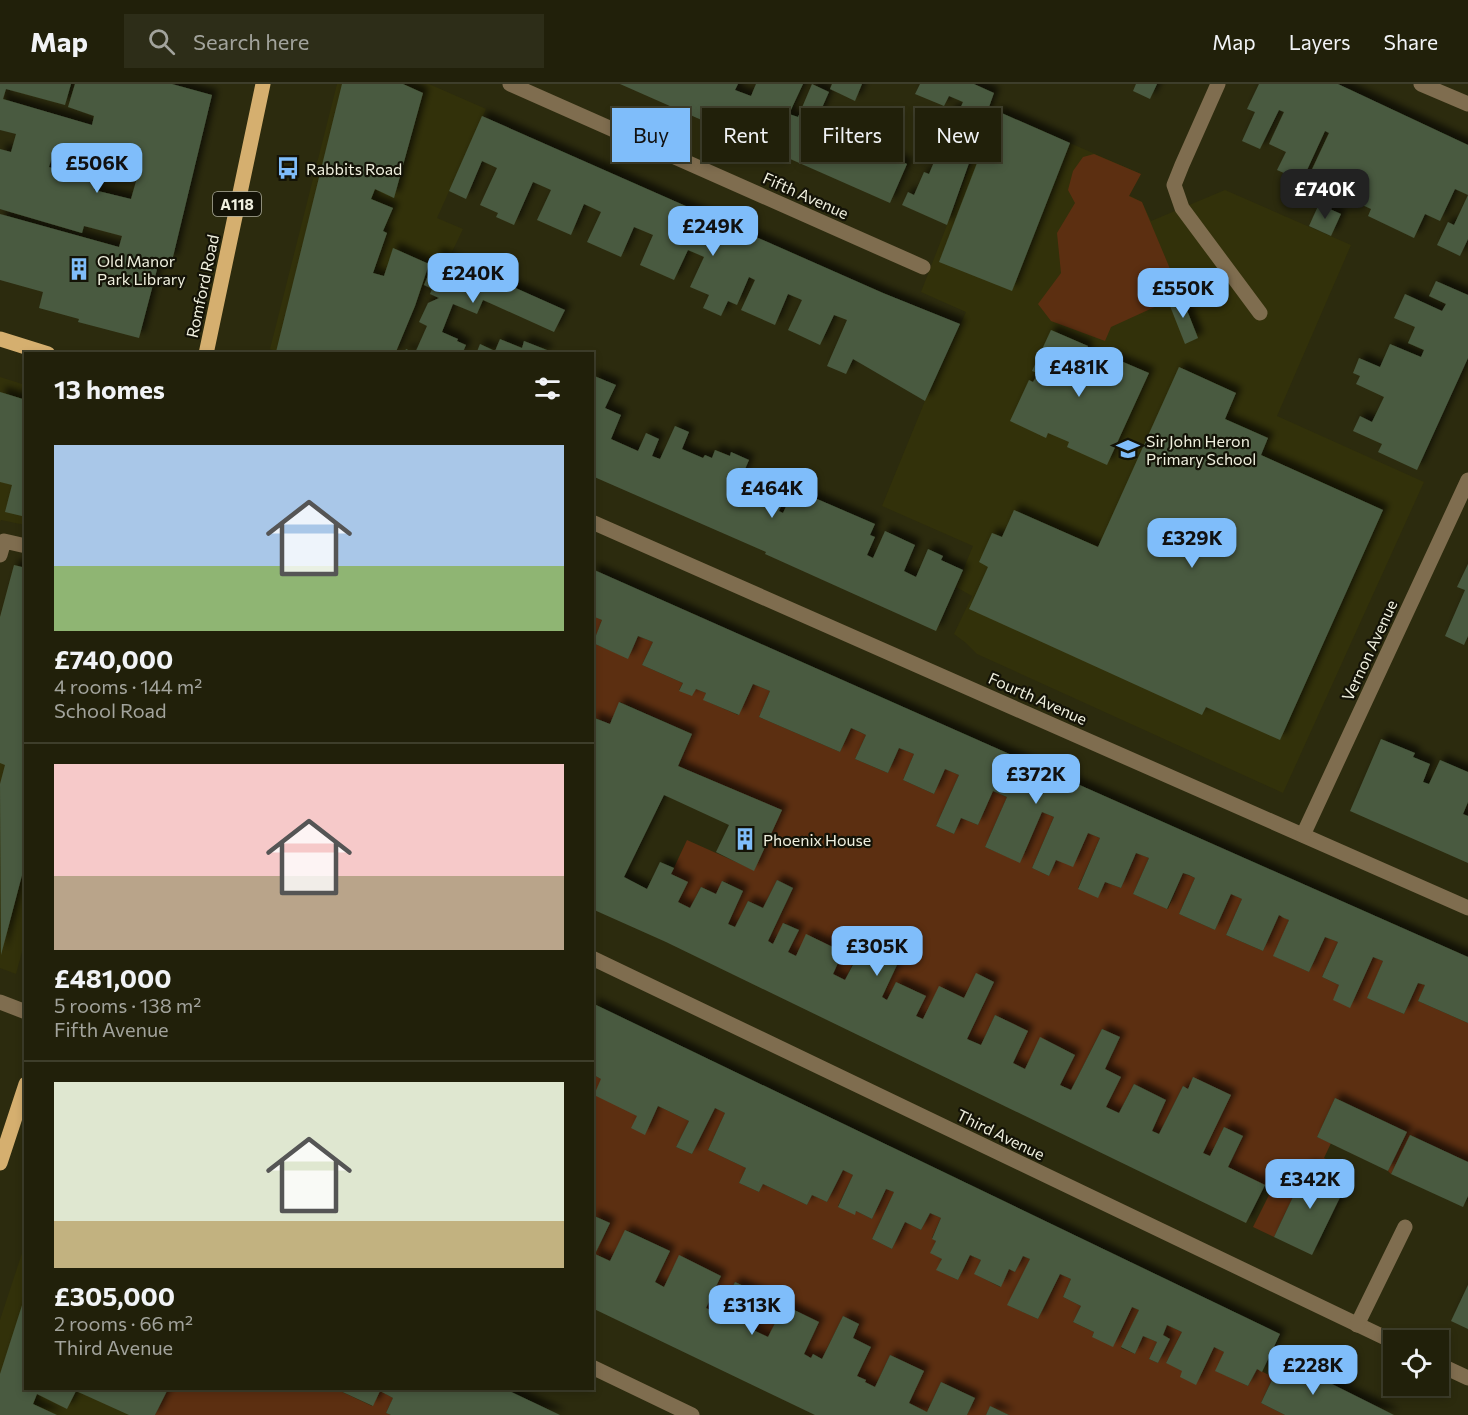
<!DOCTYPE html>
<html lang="en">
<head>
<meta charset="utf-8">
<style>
	:root { --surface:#21200a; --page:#2d2d18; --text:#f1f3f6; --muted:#a2a39c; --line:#3e3e2b; --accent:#7fbdfa }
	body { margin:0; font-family:Commissioner,sans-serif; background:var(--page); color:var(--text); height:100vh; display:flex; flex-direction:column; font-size:22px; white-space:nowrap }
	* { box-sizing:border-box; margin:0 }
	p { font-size:20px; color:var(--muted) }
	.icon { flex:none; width:33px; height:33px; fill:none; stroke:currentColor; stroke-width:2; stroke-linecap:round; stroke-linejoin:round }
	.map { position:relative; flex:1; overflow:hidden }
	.drawer { position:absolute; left:24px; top:268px; width:570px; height:1038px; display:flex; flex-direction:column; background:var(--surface); border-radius:0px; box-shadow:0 3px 9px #0003,0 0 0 2px var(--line) }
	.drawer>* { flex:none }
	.hud { position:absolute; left:612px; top:24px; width:570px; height:54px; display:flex; gap:12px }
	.controls { position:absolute; left:1383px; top:1246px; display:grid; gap:12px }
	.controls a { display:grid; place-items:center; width:66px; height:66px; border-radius:0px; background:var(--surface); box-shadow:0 3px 9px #0003,0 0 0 2px var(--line); font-size:30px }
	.price { position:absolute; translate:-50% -51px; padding:0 14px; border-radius:12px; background:var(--accent); color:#111; font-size:20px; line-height:39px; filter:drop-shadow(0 2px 3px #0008) }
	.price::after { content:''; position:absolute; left:50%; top:36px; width:18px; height:14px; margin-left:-9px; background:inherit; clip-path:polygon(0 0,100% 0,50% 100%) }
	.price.current { background:#222; color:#fff }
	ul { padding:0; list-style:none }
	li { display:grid; align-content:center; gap:12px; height:318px; padding:0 30px }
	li+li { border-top:2px solid var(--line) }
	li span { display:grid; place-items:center; height:186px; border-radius:0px; color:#555 }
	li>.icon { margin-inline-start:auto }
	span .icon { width:108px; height:108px; fill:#fffc; stroke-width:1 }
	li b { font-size:26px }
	h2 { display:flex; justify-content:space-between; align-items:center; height:72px; padding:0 30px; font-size:26px }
	.pill { padding:0 21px; border-radius:0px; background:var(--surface); box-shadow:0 3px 9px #0003,0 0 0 2px var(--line); font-size:21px; line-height:54px }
	.pill.current { background:var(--accent); color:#111 }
	header { display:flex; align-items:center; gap:36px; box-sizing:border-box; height:84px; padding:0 30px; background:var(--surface); border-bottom:2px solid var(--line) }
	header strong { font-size:28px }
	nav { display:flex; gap:33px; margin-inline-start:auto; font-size:21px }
	.search { width:420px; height:54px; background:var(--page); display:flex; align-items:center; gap:15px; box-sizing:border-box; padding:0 21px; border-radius:0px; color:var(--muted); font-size:22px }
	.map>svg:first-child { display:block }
</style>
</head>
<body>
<header>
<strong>Map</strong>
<div class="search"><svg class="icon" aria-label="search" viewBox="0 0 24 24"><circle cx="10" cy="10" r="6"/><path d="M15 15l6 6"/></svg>Search here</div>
<nav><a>Map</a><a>Layers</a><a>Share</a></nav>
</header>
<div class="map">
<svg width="1468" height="1331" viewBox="0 0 1468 1331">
	<defs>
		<filter id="shadow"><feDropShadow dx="5.5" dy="-5.5" stdDeviation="3" flood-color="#0009"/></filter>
	</defs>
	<rect width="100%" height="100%" fill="#2c2b0e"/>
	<g fill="#32310a">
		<path d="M337,0H429L486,25L437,134L463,145L449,174L437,169L395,270H282L270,265Z"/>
		<path d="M992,25L1141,90L1129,111L1142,118L1151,137L1225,106L1351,161L1277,332L1424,398L1283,709L977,570L966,559L954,550L972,512L956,503L973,462L882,422L925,317L966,228L921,208Z"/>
		<path d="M0,293L25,301V441L1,436L0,438Z"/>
		<path d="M14,481L26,484V853L16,890L0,884V533Z"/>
		<path d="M25,1160L26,1305H168L155,1331H0V1236Z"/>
	</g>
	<g fill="#5c2f11">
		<path d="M1094,70L1141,90L1129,112L1142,118L1181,211L1111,243L1105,257L1051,237L1038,220L1061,189L1057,149L1075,119L1068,106L1073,87L1083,73Z"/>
		<path d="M593,532L602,536L593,559L628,574L638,552L653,558L642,581L683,599L679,606L696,605L706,609L704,616L738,631L753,600L770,607L759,633L840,668L851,644L866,651L855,675L888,689L899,664L914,670L903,696L934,710L945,685L959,691L936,742L954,750L961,734L978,741L993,707L1007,713L985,763L1020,778L1042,728L1054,733L1032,784L1049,792L1056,776L1088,749L1100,754L1078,804L1098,813L1105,798L1121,804L1136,769L1149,774L1133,810L1168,825L1183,789L1195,794L1179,830L1215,846L1231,810L1242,815L1226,851L1263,867L1279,831L1289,836L1274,872L1309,888L1325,853L1338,858L1322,893L1339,901L1373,873L1383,877L1368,914L1404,930L1418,899L1425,901L1418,917L1468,939V1078L1410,1051L1391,1090L1388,1087L1407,1048L1335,1014L1317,1053L1331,1059L1324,1074L1353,1088L1347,1099L1308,1081L1274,1153L1253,1143L1272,1105L1228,1083L1243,1052L1224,1043L1210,1072L1203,1069L1193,993L1188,1005L1183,1002L1159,1050L1152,1047L1166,1016L1134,1000L1119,1029L1106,1023L1120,994L1105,985L1120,953L1102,945L1071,1006L1060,1001L1075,971L1041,954L1025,985L1013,979L1027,947L995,931L981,961L967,955L994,898L923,935L916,932L925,912L896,898L887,916L882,913L904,866L883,856L871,880L856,873L845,896L833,890L843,868L796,872L788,868L799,846L784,839L773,860L768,857L793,804L777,796L763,824L748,817L735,843L728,840L743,807L723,797L716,810L701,803L690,824L678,818L687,798L671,790L687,756L754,786L781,726L678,682L692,650L620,618L610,640L593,633Z"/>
		<path d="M592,990L601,995L637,1032L645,1050L658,1022L689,1037L676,1063L692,1070L715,1024L725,1029L708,1066L746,1084L739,1099L759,1108L763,1100L807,1121L812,1111L827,1118L843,1086L853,1091L838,1122L854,1130L856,1127L872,1135L886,1105L894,1108L872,1155L892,1165L905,1138L921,1146L930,1129L941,1134L932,1154L936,1157L931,1169L942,1175L937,1186L958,1196L970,1171L981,1176L975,1190L1000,1203L1009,1185L1015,1188L1023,1172L1030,1175L1008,1221L1038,1235L1060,1190L1071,1195L1063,1213L1081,1222L1073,1238L1094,1248L1092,1253L1132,1223L1139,1226L1121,1264L1135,1270L1143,1252L1157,1258L1149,1275L1158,1279L1170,1255L1163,1251L1167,1241L1182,1248L1166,1279L1214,1263L1224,1268L1216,1287L1248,1302L1257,1285L1273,1293L1261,1319L1285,1331H1009L990,1322L986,1331H967L975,1314L941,1298L927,1328L909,1319L923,1287L890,1271L875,1303L865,1298V1296L857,1292L871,1263L853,1254L859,1240L843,1232L822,1275L813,1270L811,1274L804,1270L819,1238L784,1221L768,1253L751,1245L766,1213L735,1198L719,1230L706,1224L721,1192L679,1172L664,1203L655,1198L670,1167L626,1146L610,1177L595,1170L610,1139L593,1131Z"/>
		<path d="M168,1305H336L372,1322L380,1307L393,1314L386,1329L391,1331H155Z"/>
	</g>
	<g fill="#495a40" fill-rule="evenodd" filter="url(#shadow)">
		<path d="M0,0H71L65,21L6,5L3,15L92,41L94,32L68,23L75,0H172L212,11L172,177L160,174L139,254L78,238L79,235L39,224L43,208L0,196V130L119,163L122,152L84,142L82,149L0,125V65L11,68L16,50L0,46ZM56,61L101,74L98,87L136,97L131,115L94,106L96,98L49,83Z"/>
		<path d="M342,0H403L423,9L394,114L375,105L371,115L393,124L383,147L387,149L373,189L384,192L393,164L429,180L415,222L395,270H282L276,268Z"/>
		<path d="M620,0H738L735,6L751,12L756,0H803L789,30L798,33L812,0L829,8L817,35L838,45L843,33L865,42L860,54L882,64L880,68L907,80L890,119Z"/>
		<path d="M832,0H862L855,17L830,5Z"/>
		<path d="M920,0H974L994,9L947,141L902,121L908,108L914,111L924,88L929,90L934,78L929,75L952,24L959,27L963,18L949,12L944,22L915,10Z"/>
		<path d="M1136,0H1157L1150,15L1133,7Z"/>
		<path d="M1259,0H1338L1468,61V155L1460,172L1437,161L1448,138L1454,141L1468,111L1455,105L1440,137L1425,130L1414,154L1368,132L1371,125L1307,96L1329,49L1325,47L1302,97L1277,86L1286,68L1269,60L1284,28L1279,26L1260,65L1242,57L1255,28L1247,25Z"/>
		<path d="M997,27L1070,59L1012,207L939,178Z"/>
		<path d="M482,32L883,209L960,240L925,317L853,275L846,290L827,282L847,236L834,231L820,261L788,246L802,216L788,210L775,241L741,226L755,196L749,193L737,221L728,217L721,232L703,224L709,211L690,203L704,173L688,166L674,196L640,181L653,151L634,143L621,173L587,158L601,128L584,120L571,151L537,136L551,106L533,98L514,141L496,133L498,129L480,121L497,84L482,77L466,115L449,107Z"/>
		<path d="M1319,120L1341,130L1331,152L1309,142Z"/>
		<path d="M437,169L565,226L554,248L483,216L477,230L453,220L442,248L458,255L457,257L466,261L462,270H404L406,265L415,269L427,242L419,238L428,219L439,214L430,210L432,205L424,201Z"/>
		<path d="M1436,197L1468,211V274L1417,386L1378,368L1382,360L1353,347L1360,332L1372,338L1384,313L1356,300L1360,292L1353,289L1359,274L1380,283L1390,260L1421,273L1424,266L1408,259L1415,243L1394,234L1405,210L1442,227L1446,220L1429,212Z"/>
		<path d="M1181,211L1198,254L1185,260L1168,217Z"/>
		<path d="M1051,246L1088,262L1085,268L1106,278L1109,272L1149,289L1107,381L1067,363L1069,358L1048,349L1046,354L1010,337L1029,296L1033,298L1038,289L1032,287Z"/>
		<path d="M500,255L522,264L524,257L547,266L545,270H476L480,260L495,267Z"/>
		<path d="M1179,283L1236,309L1225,335L1268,354L1261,371L1383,426L1280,656L1206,623L1202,631L969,525L988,483L979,478L992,449L1002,453L1014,426L1098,463Z"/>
		<path d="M592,291L616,301L605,324L621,331L611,355L638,367L646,349L659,355L652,372L660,375L675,342L689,348L682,365L703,374L705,371L712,374L715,366L730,372L731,368L749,376L735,408L747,413L755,395L787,409L779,427L783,429L794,405L875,440L870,451L875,453L867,471L873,474L885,447L915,461L904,487L916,493L928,465L943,472L941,476L963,486L936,547L765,470L766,468L592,392Z"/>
		<path d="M0,308L26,316V433L5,428L12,401L0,398Z"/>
		<path d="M1468,480V552L1464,561L1445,552L1465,506L1457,503Z"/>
		<path d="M14,481L26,484V776L1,871L0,700L5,681L0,679V533Z"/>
		<path d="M592,485L1468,873V939L1418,917L1425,901L1418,899L1404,930L1367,914L1383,877L1373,873L1350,924L1333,916L1339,901L1322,893L1338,858L1325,853L1309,888L1273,872L1289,836L1284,834L1279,831L1263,867L1226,851L1242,815L1231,810L1215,846L1179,830L1195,794L1189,791L1183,789L1167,825L1133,810L1149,774L1136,769L1121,804L1105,798L1098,814L1078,805L1100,754L1088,749L1073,783L1056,776L1049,792L1032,784L1054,733L1042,728L1020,779L985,763L1007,713L993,707L978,741L961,734L954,750L936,742L959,691L945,685L934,710L903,696L914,670L899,664L888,689L855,675L866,651L860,648L851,644L840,668L759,633L770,607L765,605L753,600L739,631L703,616L706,609L696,605L692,612L679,607L683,599L642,581L653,558L638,552L628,575L593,559L602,536L592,532Z"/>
		<path d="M619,618L692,650L678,682L782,726L754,787L716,768L729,741L664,711L624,793L647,805L660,778L674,784L671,790L688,798L678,818L690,824L701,803L716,810L722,797L743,807L728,840L735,843L748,817L763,824L777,796L793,804L768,857L773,860L783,839L799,846L788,868L796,872L806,850L843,868L833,890L845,896L857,873L871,880L883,856L904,866L882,913L887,916L896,898L926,912L916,932L923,935L939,902L964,914L976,889L994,898L967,955L981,961L995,931L1028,947L1013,979L1025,985L1040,953L1075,971L1060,1001L1071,1006L1102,945L1120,953L1105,985L1121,993L1106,1023L1119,1029L1134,1000L1166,1016L1152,1047L1159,1050L1183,1002L1188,1005L1193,993L1231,1011L1203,1069L1210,1072L1224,1043L1243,1052L1228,1083L1265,1101L1246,1139L666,858L592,825V633L610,640Z"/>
		<path d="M1381,655L1415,669L1413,673L1430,680L1423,698L1429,700L1440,676L1468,688V718L1463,730L1468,732V779L1350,727Z"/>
		<path d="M592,919L1280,1250L1262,1288L1257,1285L1248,1302L1215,1287L1224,1268L1214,1263L1196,1301L1180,1293L1182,1287L1166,1279L1182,1248L1167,1241L1163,1251L1170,1255L1158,1279L1149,1275L1157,1258L1143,1252L1135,1270L1121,1263L1139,1226L1132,1223L1113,1263L1092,1253L1094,1248L1073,1238L1081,1222L1063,1213L1071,1195L1060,1190L1038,1235L1007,1221L1030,1175L1023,1172L1015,1188L1009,1185L1001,1203L974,1190L981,1176L970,1171L958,1196L936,1186L942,1175L930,1169L936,1157L932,1155L941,1134L930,1129L921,1146L905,1138L892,1165L872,1155L894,1108L886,1105L872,1135L856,1127L855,1131L838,1123L853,1091L843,1086L827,1118L812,1111L807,1121L763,1100L759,1108L739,1099L746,1084L708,1066L725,1029L715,1024L692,1070L676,1063L689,1037L658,1022L645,1051L631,1044L637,1032L594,1011L601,995L592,990Z"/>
		<path d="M1335,1014L1407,1048L1388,1087L1317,1053Z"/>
		<path d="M1410,1051L1468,1078V1112L1463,1123L1391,1090Z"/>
		<path d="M1308,1081L1347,1099L1312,1171L1274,1153Z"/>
		<path d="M592,1131L610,1139L595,1170L610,1177L625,1146L670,1167L655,1198L664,1203L679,1171L721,1192L706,1224L719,1230L735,1198L767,1213L751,1245L768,1253L784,1221L819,1238L804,1270L811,1274L813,1270L822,1275L843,1232L859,1240L853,1254L871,1263L857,1292L866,1296L865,1298L875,1303L890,1271L924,1287L909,1319L927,1328L941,1298L975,1314L967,1331H815L592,1224Z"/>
		<path d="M1468,1201V1245L1451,1237Z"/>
		<path d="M25,1212L26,1305H168L155,1331H129L76,1307L67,1325L37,1310L33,1320L57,1331H0V1290Z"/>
		<path d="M1282,1275L1394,1331H1285L1261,1319Z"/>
		<path d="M336,1305H505L560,1331H391L386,1329L393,1314L380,1307L373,1322Z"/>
		<path d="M990,1322L1009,1331H986Z"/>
	</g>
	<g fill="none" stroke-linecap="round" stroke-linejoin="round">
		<g stroke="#7f6d4f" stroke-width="15">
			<path d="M510,0L923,183"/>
			<path d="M1218,0L1182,81L1174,101L1182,124L1260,229"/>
			<path d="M1421,0L1468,20"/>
			<path d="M592,438L1468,824"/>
			<path d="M0,471L4,457L26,462"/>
			<path d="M1303,751L1468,396"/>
			<path d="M592,874L1394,1258"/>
			<path d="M0,918L26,928"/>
			<path d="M1357,1241L1405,1143"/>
			<path d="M1438,1280L1468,1294"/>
			<path d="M592,1283L692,1331"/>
		</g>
		<g stroke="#d5af6f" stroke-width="15">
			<path d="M0,255L48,270"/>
			<path d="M206,270L263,0"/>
			<path d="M0,1079L26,1000"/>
		</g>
	</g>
	<defs>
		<g id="bus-bare" transform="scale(1.8)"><path d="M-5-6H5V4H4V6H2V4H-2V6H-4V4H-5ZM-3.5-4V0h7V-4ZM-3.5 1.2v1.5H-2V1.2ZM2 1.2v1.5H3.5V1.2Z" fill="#7fbdfa" stroke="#141307" stroke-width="2.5" paint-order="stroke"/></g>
		<g id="building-bare" transform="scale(1.8)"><path d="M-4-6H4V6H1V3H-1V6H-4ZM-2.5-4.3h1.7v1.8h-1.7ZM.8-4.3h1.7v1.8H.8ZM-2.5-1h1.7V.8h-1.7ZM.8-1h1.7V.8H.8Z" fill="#7fbdfa" stroke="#141307" stroke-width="2.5" paint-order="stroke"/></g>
		<g id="school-bare" transform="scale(1.8)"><path d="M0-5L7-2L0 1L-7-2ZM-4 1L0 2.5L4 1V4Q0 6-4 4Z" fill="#7fbdfa" stroke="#141307" stroke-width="2.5" paint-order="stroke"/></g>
	</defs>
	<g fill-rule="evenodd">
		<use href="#bus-bare" x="288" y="84"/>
		<use href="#building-bare" x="79" y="185"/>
		<use href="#school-bare" x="1128" y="365"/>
		<use href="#building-bare" x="745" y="755"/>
	</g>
	<g text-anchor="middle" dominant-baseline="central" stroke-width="4.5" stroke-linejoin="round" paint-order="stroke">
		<rect fill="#141307" stroke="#aeae9e" stroke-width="1.5" x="213" y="108" width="48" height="24" rx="4.5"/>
		<g font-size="15" font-weight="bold" fill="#f0f0df">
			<text x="237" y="120">A118</text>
		</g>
		<g font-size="16" fill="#f0f0df" stroke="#141307" text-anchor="start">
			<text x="306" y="84">Rabbits Road</text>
			<text x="97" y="176">Old Manor<tspan x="97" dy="18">Park Library</tspan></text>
			<text x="1146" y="356">Sir John Heron<tspan x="1146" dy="18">Primary School</tspan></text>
			<text x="763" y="755">Phoenix House</text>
		</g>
		<g font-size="16" fill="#f0f0df" stroke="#141307">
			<text transform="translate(806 111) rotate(24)">Fifth Avenue</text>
			<text transform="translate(202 202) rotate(-78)">Romford Road</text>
			<text transform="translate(1369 566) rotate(-65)">Vernon Avenue</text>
			<text transform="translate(1038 614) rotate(24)">Fourth Avenue</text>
			<text transform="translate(1001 1050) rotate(26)">Third Avenue</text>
		</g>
	</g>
</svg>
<div class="controls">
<a><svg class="icon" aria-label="locate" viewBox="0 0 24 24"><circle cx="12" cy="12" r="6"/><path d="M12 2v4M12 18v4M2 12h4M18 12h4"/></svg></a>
</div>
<b class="price" style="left:97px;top:110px">£506K</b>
<b class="price current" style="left:1325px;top:136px">£740K</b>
<b class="price" style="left:713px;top:173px">£249K</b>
<b class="price" style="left:473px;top:220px">£240K</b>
<b class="price" style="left:1183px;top:235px">£550K</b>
<b class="price" style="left:1079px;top:314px">£481K</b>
<b class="price" style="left:772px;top:435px">£464K</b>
<b class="price" style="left:1192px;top:485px">£329K</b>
<b class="price" style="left:1036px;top:721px">£372K</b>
<b class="price" style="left:877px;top:893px">£305K</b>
<b class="price" style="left:1310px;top:1126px">£342K</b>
<b class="price" style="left:752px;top:1252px">£313K</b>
<b class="price" style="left:1313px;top:1312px">£228K</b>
<div class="hud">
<a class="pill current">Buy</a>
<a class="pill">Rent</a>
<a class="pill">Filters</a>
<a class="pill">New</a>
</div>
<section class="drawer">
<h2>13 homes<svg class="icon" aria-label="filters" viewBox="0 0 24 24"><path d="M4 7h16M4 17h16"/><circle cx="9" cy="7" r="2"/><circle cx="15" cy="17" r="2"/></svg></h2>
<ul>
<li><span style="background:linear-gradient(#a9c7e8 65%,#8fb573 0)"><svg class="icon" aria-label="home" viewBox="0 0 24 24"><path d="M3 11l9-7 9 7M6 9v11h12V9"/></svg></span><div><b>£740,000</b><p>4 rooms · 144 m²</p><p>School Road</p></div></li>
<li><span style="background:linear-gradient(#f6c9c9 60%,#b9a48a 0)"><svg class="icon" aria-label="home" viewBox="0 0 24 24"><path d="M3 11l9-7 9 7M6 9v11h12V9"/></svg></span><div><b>£481,000</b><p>5 rooms · 138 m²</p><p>Fifth Avenue</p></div></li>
<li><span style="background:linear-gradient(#dfe7d0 75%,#c2b280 0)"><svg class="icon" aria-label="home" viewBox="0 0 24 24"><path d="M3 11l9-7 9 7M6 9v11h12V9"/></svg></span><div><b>£305,000</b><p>2 rooms · 66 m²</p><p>Third Avenue</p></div></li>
</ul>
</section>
</div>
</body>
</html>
